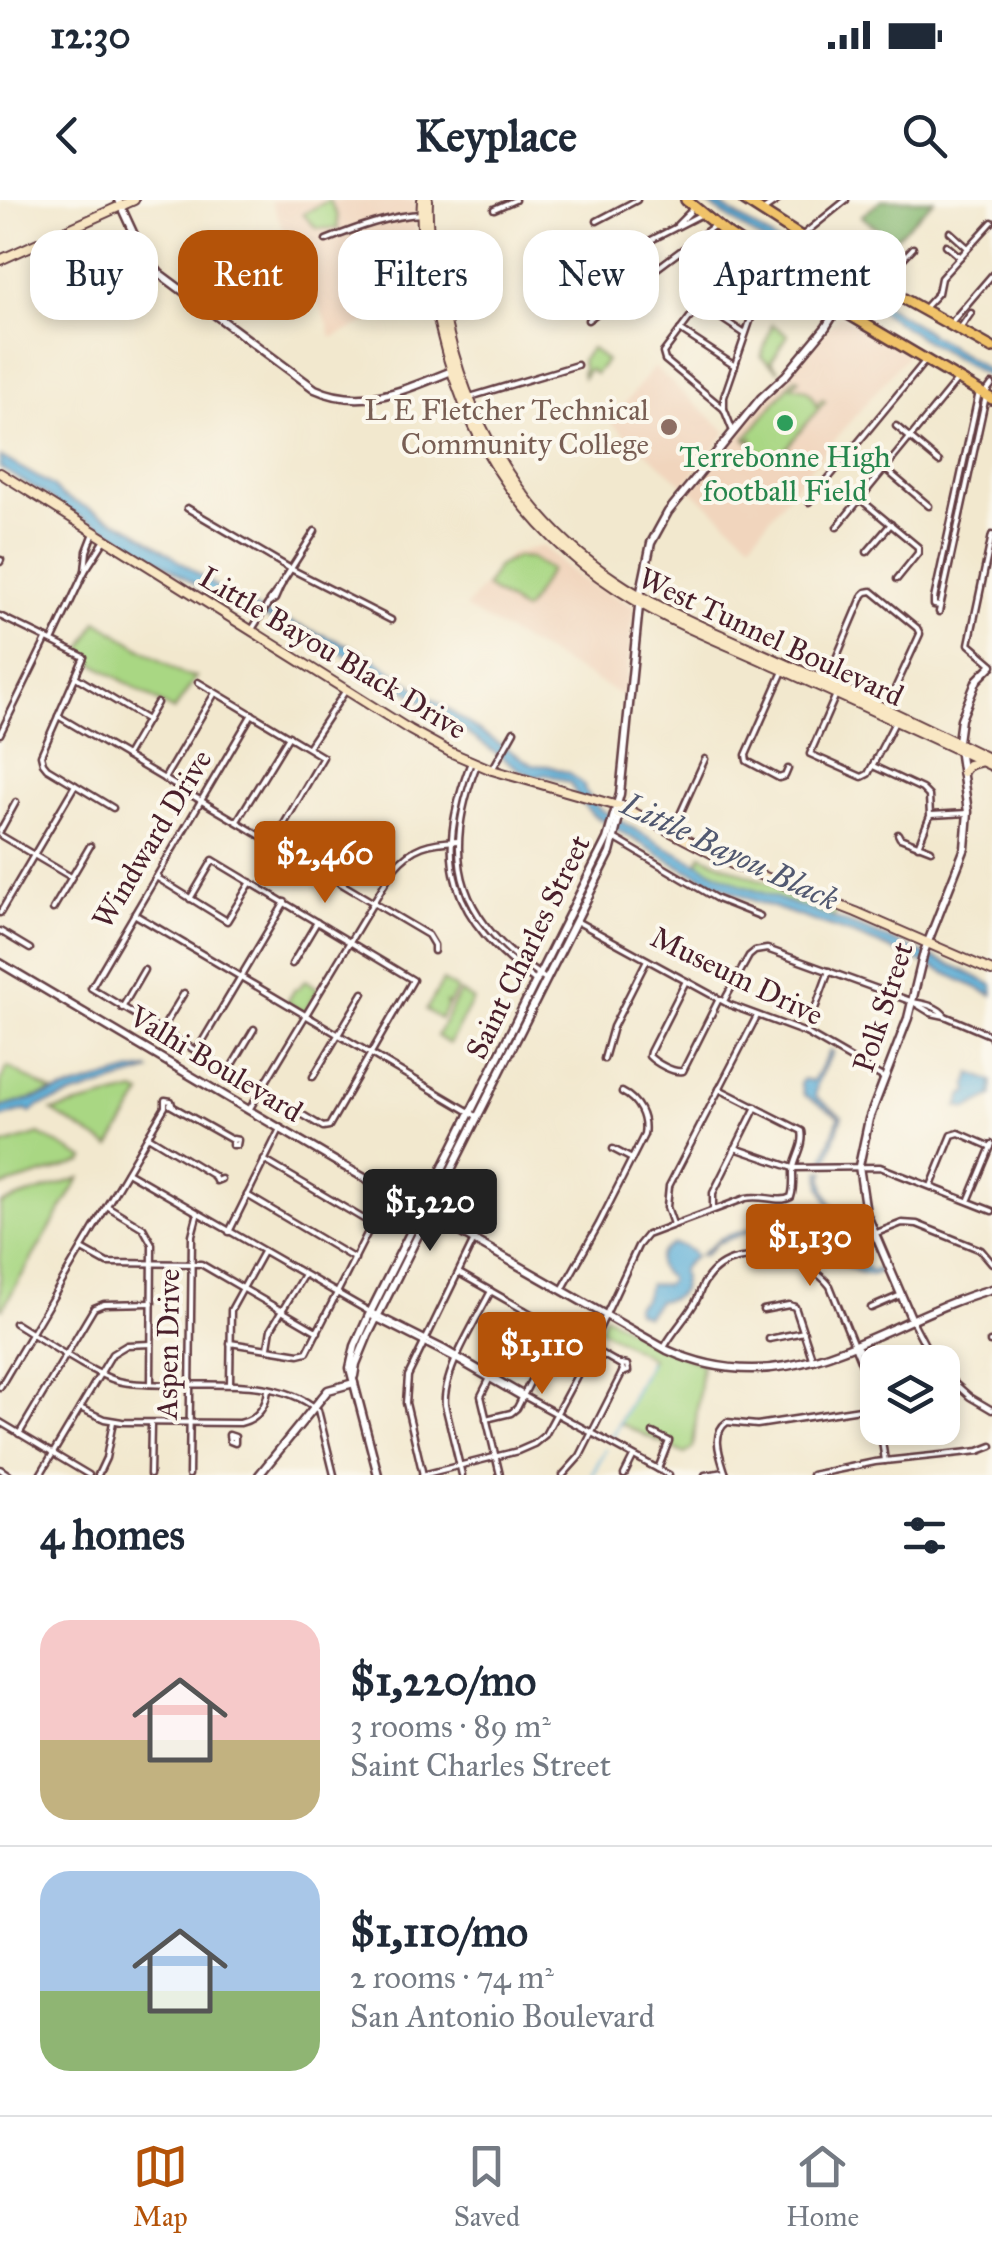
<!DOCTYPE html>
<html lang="en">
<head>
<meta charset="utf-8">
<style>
	:root { --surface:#fff; --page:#f6f6f7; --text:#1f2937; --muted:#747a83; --line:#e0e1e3; --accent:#b45309 }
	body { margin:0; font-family:"IM FELL Great Primer",serif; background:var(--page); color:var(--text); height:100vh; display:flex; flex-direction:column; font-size:38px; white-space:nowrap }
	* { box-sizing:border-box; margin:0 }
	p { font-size:32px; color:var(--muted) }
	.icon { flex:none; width:55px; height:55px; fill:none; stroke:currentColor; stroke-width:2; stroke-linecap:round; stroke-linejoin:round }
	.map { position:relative; height:1275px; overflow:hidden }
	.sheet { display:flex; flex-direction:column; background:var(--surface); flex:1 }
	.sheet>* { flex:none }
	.top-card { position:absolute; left:30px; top:30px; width:932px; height:90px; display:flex; gap:20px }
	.tools { position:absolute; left:860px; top:1145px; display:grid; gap:20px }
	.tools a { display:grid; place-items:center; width:100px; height:100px; border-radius:20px; background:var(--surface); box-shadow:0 5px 15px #0003; font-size:50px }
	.price { position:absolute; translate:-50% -85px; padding:0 22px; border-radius:10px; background:var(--accent); color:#fff; font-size:32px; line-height:65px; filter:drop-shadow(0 2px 5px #0008) }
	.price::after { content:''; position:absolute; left:50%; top:60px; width:30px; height:22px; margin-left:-15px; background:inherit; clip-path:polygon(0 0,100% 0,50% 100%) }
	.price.selected { background:#222; color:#fff }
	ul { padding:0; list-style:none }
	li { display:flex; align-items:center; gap:30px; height:250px; padding:0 40px }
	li+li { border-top:2px solid var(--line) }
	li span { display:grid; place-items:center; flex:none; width:280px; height:200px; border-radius:30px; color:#555 }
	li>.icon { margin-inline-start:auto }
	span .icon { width:120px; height:120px; fill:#fffc; stroke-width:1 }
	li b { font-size:42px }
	h2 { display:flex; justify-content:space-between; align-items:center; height:120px; padding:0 40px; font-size:42px }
	.tag { padding:0 35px; border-radius:30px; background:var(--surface); box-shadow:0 5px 15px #0003; font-size:35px; line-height:90px }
	.tag.selected { background:var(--accent); color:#fff }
	.status { display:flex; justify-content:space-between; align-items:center; height:70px; padding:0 50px; background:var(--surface); direction:ltr }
	.status svg { height:28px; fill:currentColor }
	header { display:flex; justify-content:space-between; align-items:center; height:130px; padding:0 40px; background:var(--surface); font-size:45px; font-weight:800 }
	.menu { display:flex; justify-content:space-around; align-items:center; height:140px; border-top:2px solid var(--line); background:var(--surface); font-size:28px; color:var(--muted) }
	.menu a { display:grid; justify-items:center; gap:5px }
	.menu .selected { color:var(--accent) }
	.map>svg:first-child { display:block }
</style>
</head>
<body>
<div class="status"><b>12:30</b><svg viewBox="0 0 49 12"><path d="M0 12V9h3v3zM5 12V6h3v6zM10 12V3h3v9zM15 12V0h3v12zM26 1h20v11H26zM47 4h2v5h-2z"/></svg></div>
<header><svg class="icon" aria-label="back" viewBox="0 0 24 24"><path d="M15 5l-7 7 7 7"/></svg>Keyplace<svg class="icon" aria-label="search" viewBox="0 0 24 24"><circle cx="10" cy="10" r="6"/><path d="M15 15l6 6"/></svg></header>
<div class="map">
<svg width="992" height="1275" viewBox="0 0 992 1275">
	<rect width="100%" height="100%" fill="#fbf7ec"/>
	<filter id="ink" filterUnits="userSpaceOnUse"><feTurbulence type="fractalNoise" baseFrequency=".01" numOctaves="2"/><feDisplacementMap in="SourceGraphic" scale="20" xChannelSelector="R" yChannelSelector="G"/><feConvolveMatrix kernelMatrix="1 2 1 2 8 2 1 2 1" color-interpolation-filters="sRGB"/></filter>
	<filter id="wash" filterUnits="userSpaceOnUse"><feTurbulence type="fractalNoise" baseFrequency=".0048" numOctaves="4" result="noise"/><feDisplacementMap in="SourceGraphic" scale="40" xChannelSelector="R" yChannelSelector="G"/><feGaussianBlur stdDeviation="2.25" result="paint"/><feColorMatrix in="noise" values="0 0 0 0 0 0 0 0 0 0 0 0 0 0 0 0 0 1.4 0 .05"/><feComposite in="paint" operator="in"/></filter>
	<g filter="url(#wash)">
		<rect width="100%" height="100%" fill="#f2e8ce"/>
		<g fill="#f1d5bd">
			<path d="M270,0H416V37L426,83L424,92L415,102L331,138L328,125Z"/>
			<path d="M840,114L908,154L795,286L751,342L690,289Z"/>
			<path d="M654,167L727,232L684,285L610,222Z"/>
			<path d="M543,346L579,378L634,406L625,497L465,408L510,354Z"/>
		</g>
		<g fill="#a9d783" stroke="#7a7b57" stroke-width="2.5">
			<path d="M329,0L337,16L338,29L316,28L303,14Z"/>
			<path d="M397,42C417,46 417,64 422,81L382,99L378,97L361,56Z"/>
			<path d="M772,124L788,135L771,162L779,171L761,157Z"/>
			<path d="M591,148L606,161L595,174L589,169L583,178L582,172L584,171L581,160Z"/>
			<path d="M796,177L799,179L792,187C806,186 813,193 816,206L822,199L825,201L780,256L761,255L752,244V238L748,241L745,239Z"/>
			<path d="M516,357L531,358L550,370L526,409L523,411L486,387L497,367Z"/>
			<path d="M97,421L184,475L196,477L174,511L86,459L80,453Z"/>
			<path d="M701,655L757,679L837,709L832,721L752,691L697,665Z"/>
			<path d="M305,780L319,789L304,812L287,802L295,789L299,788Z"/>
			<path d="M443,781L457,790L449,804L445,802L448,805L440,819L426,810Z"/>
			<path d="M460,792L473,800L449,844L437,836Z"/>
			<path d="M8,867L53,892L0,908V881Z"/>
			<path d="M135,891L142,894L110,947L52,911Z"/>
			<path d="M39,934L85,959L83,962L0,987V946Z"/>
			<path d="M80,978L2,1109L0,1108V1004Z"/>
			<path d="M605,1115L658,1145L702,1164L693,1248L685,1254L619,1223L651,1158L600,1129Z"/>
		</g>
		<path fill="#86b871" stroke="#686c4e" stroke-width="2.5" d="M882,0H934L893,40L861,16Z"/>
		<g fill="#5caed7" stroke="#536681" stroke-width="2.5">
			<path d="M702,0H712L788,49L829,69L992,173V179L921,138L825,75L764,42Z"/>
			<path d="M0,256L53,286L62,296L135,330L228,395L259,410L348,445L373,458L482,533L533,565L549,566L569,573L584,585V589L598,608L662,645L743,686L866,730L956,767L992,785V795L926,764L858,736L749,699L677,665L593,615L581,602L570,583L547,574L535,577L520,570L374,468L264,417L249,416L232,409L163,363L105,328L64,309L45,294L0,268Z"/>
			<path d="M830,851L833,852C825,867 814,881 816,897L842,916L827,963H824V959L839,916L804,895L800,882L804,879L813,881Z"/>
			<path d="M148,869L150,871L39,906L30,913L26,910L0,918V908L129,872Z"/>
			<path d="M971,873L992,881V896L967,909L958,907L963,894L968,893L969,889L967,886Z"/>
			<path d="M820,971H825L823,977L825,989L859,1063L871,1070L883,1069L884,1071L871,1075L859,1072L763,1027L717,1043L705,1055H700L721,1038L762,1024L801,1038L816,1041L834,1049H843L846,1046L845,1040L821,987Z"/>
			<path d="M673,1044C681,1045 692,1049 695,1057C691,1060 684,1064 682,1070C681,1073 683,1076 683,1079C683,1096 673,1099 658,1101L646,1116L636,1111L635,1106L644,1099L649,1084L665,1085L669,1082V1078C652,1066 656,1053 673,1044Z"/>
		</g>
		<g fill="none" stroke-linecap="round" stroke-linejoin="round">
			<g stroke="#5caed7" stroke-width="2.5">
				<path d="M611,1240L649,1162"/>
				<path d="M592,1275L605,1250"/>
			</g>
		</g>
	</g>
	<g filter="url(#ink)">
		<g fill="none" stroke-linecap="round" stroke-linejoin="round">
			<g stroke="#633d43" stroke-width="9">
				<g id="minor">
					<path d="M494,9L515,0"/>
					<path d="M765,9L778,0"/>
					<path d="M597,21L637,0"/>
					<path d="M677,25L690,12L692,6"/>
					<path d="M950,32L968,48"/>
					<path d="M804,34L846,0"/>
					<path d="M326,40C356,28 390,15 423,14"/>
					<path d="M946,45L960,57"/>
					<path d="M837,60L859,40"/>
					<path d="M573,80L702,14"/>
					<path d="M878,85L913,48"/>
					<path d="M700,104L745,134"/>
					<path d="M926,106L938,93L941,78L992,22"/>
					<path d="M588,120L715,25"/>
					<path d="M949,125L992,75"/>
					<path d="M680,130L735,166"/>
					<path d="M959,130L971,113"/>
					<path d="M984,195L992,184"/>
					<path d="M470,197L577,165"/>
					<path d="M724,209L665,160L663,153L718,80L721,79L756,102"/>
					<path d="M896,226L939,262"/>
					<path d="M732,229L724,209V197L770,63"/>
					<path d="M870,256L929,306"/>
					<path d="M860,299L918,347V353L897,379"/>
					<path d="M809,302L926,160"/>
					<path d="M187,308L291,369L391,420"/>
					<path d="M837,327L958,179"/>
					<path d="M867,352L891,324"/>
					<path d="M0,362L1,360"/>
					<path d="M85,371L87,351L94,333"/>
					<path d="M270,400L282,384"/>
					<path d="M940,406L934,405V399L979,192"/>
					<path d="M939,412L986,196"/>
					<path d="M0,416L84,457L41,555L43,563L47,568L113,608"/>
					<path d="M251,431L268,404L275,399L282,383L315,331"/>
					<path d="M52,441L85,371L105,340"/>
					<path d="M991,463L969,444L992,335"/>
					<path d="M784,469L746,555L747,561L779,578L785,576L788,569"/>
					<path d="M76,477L147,520"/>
					<path d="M198,482L323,557L273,643"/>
					<path d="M826,482L863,395L866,392L872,391L917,428L920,434L887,506"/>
					<path d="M835,497L810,554L862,577L868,574L895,522"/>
					<path d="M58,516L428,735L434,745V751"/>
					<path d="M0,534L46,440"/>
					<path d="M308,547L346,490"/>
					<path d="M126,556L157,503"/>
					<path d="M471,562C432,663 451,718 537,782"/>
					<path d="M873,566L922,589L929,596L930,616L918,646"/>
					<path d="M476,567C439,663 461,723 547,780"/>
					<path d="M492,570L514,531"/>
					<path d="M164,579L215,493"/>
					<path d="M931,615L968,613"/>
					<path d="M237,621L289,536"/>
					<path d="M0,631L16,602"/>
					<path d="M672,632L705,559"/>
					<path d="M898,634L900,638L931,650"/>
					<path d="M0,635L71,677"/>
					<path d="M614,638L717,699L760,716"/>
					<path d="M156,677L227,721L251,682"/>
					<path d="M190,699L213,660L413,780L329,926L323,927L91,788L252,514"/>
					<path d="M53,709L90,646"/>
					<path d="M0,713L75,585"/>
					<path d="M134,714L478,917"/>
					<path d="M578,722L730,805L806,833L884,878"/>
					<path d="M0,731L30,749"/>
					<path d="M292,764L317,722"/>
					<path d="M686,781L650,852L649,856C656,863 673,873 683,871L719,799"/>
					<path d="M724,801L749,756L755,751L767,749L913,802C925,804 938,806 945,816"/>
					<path d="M913,802L931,813L945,816L992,836V839"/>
					<path d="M122,808L144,770"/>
					<path d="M161,831L184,793"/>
					<path d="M806,833L829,771"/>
					<path d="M196,852L285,702"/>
					<path d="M604,859L613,827L647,760"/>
					<path d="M229,871L254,829"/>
					<path d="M313,877L363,793"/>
					<path d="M170,905L232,940"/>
					<path d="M249,910L394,668C412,646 430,642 458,641"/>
					<path d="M148,936L214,976L216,981L221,979"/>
					<path d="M233,939L238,940L237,945H232Z"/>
					<path d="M735,948L793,968L880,967L992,1011"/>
					<path d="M613,949L632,959"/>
					<path d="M127,972L370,1112"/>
					<path d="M931,986L952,935L959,933L991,947"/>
					<path d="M247,995L355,1059"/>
					<path d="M969,999L992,944"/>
					<path d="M107,1006L143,1028L152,1044L151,1183"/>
					<path d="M713,1009V993L756,907"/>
					<path d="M673,1024L667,1007L669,986L757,816"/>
					<path d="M229,1032L280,929"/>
					<path d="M874,1034L902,1023L917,1024L981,1050L992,1063"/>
					<path d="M82,1049L107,1063L201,1064L318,1132"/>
					<path d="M459,1073L621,1165L623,1170L622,1173"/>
					<path d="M562,1090L599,1024L644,935C647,917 638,900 622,892"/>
					<path d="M871,1108L901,1095"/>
					<path d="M763,1110L789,1105L795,1107L813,1161"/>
					<path d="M371,1112L443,1148L524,1195"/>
					<path d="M369,1115L452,1157L523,1198"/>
					<path d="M912,1120L934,1162"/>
					<path d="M15,1123C40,1138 97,1178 123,1182C182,1192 268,1169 318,1210L334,1275"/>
					<path d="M769,1139L804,1132"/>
					<path d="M990,1142H992"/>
					<path d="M230,1143L299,1154L307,1152L372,1024L264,960"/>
					<path d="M856,1145C868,1159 874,1181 878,1200"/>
					<path d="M665,1146C674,1130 688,1116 696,1101C700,1094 701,1086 706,1080C723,1055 748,1056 776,1059C796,1062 818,1070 830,1086L868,1180L878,1218"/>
					<path d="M268,1147L271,1129L303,1076"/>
					<path d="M942,1172L970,1197L992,1210"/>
					<path d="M230,1184L231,1110L263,1052"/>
					<path d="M0,1187L165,907V900L171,901L172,905"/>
					<path d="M524,1196L669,1275"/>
					<path d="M80,1208L104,1219L122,1222L240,1223C257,1219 266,1208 268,1190"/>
					<path d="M486,1219L511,1213L517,1208L556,1131"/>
					<path d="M0,1222L89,1275"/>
					<path d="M880,1228L885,1261"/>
					<path d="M653,1233L669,1241L658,1269"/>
					<path d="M19,1234L94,1108L104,1104L152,1103"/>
					<path d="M229,1235L235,1237V1243L230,1241Z"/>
					<path d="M0,1269L9,1275"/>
					<path d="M40,1275L112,1154L127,1145L151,1144"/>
					<path d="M98,1275L106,1258L113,1222"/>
					<path d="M150,1275L151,1225"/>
					<path d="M189,1275L192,1035L197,1016"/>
					<path d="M422,1275L518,1251L534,1244L545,1235L580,1170L638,1046L647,1035L746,998C762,994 779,1004 791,997C794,988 793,981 793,972C795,957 805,946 802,931L719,889"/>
					<path d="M423,1275L406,1203L408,1176L473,1042"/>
					<path d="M462,1275L445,1205C442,1173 476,1121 491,1091"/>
					<path d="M500,1275L481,1196L524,1110"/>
					<path d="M563,1275L580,1256L622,1173L628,1171L627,1165L620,1164"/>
					<path d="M624,1275L633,1257"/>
					<path d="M705,1275L725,1272"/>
					<path d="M726,1275C721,1258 710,1234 727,1222L757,1225L873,1207"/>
					<path d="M812,1275L875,1262L979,1251L992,1246"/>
				</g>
			</g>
			<g stroke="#633d43" stroke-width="11">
				<g id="tertiary">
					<path d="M118,0L142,52L160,74L315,189C363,211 406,189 452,171"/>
					<path d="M0,763L340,964L667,1150C792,1207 877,1122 992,1089"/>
					<path d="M912,1120L866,1013L859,966L869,919L908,818L924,752L965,648L968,612L958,541L961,519L977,480L992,465"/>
					<path d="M354,1176L356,1164L368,1135L610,653L622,605"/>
					<path d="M259,1275L328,1190L354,1183"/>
					<path d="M378,1275L350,1168L355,1146L369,1115L607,639L620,594L640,396L651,343L668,312L761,198L786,175L826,127L859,74"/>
				</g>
			</g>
			<g stroke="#633d43" stroke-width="12">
				<g id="secondary">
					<path d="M422,0C419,43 431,86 440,128C467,245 529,338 633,399C676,425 724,443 770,464C845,498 919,531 992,566"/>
					<path d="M428,0C426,46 438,90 449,135C473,234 528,323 615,380C647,402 681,417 716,433C750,448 785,464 820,479C878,504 935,532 992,560"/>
					<path d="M0,60L134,0"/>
					<path d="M0,273L410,530L450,552L492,570L625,608L734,665L856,712L992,771"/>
					<path d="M963,572L968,565L979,562"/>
				</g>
			</g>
			<g stroke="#633d43" stroke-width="14">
				<g id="primary">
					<path d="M686,0L726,33L838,108L992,199"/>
					<path d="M744,0L859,74L992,148"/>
				</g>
			</g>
			<use href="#minor" stroke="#fff" stroke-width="4"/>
			<use href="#tertiary" stroke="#fff" stroke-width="6"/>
			<use href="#secondary" stroke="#f9e7c3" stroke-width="8"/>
			<use href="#primary" stroke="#f1c369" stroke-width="9"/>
		</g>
	</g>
	<circle fill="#2e9e5b" stroke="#fbf7ec" stroke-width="4" cx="785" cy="223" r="10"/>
	<circle fill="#8d6e63" stroke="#fbf7ec" stroke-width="4" cx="669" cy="227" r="10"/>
	<g text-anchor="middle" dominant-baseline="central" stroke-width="8" stroke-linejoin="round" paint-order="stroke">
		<g font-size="30" fill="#785e54" stroke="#fbf7ec" text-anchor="end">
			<text x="649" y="210">L E Fletcher Technical<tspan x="649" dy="34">Community College</tspan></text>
		</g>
		<g font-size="30" fill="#27864d" stroke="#fbf7ec">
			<text x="785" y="257">Terrebonne High<tspan x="785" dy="34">football Field</tspan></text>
		</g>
		<g font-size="30" fill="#4a1f2b" stroke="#fbf7ec">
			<text transform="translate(771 437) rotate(25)">West Tunnel Boulevard</text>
			<text transform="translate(333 453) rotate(31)">Little Bayou Black Drive</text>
			<text transform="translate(152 639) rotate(-59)">Windward Drive</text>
			<text transform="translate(528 747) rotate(-64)">Saint Charles Street</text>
			<text transform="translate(737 776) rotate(26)">Museum Drive</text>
			<text transform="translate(883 807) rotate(-72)">Polk Street</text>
			<text transform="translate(216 864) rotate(31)">Valhi Boulevard</text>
			<text transform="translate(168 1144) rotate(-89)">Aspen Drive</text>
		</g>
		<g font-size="32" font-style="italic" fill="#515870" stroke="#fbf7ec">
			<text transform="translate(730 652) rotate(25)">Little Bayou Black</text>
		</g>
	</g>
</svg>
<div class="tools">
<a><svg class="icon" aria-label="layers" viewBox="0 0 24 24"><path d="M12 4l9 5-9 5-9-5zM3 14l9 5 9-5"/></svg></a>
</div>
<b class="price" style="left:325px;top:706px">$2,460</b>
<b class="price selected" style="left:430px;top:1054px">$1,220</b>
<b class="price" style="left:810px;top:1089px">$1,130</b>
<b class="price" style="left:542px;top:1197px">$1,110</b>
<div class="top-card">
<a class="tag">Buy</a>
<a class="tag selected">Rent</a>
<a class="tag">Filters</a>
<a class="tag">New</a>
<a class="tag">Apartment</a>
</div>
</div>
<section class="sheet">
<h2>4 homes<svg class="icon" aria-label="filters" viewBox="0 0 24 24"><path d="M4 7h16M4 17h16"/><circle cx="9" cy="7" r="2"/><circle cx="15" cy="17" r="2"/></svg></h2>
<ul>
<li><span style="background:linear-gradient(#f6c9c9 60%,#c2b280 0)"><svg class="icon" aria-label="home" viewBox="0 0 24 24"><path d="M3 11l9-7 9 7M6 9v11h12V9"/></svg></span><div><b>$1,220/mo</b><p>3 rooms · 89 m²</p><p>Saint Charles Street</p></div></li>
<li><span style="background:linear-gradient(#a9c7e8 60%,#8fb573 0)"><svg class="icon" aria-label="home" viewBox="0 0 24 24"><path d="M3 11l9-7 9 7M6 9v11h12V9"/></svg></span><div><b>$1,110/mo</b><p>2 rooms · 74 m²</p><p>San Antonio Boulevard</p></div></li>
</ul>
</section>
<nav class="menu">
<a class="selected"><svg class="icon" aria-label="map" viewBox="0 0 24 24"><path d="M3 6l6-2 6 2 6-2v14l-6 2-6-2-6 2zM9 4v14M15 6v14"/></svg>Map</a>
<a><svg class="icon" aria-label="saved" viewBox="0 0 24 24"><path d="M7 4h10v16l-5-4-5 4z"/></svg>Saved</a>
<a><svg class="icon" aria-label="home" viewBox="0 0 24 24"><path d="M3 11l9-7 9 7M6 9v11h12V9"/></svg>Home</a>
</nav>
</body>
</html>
